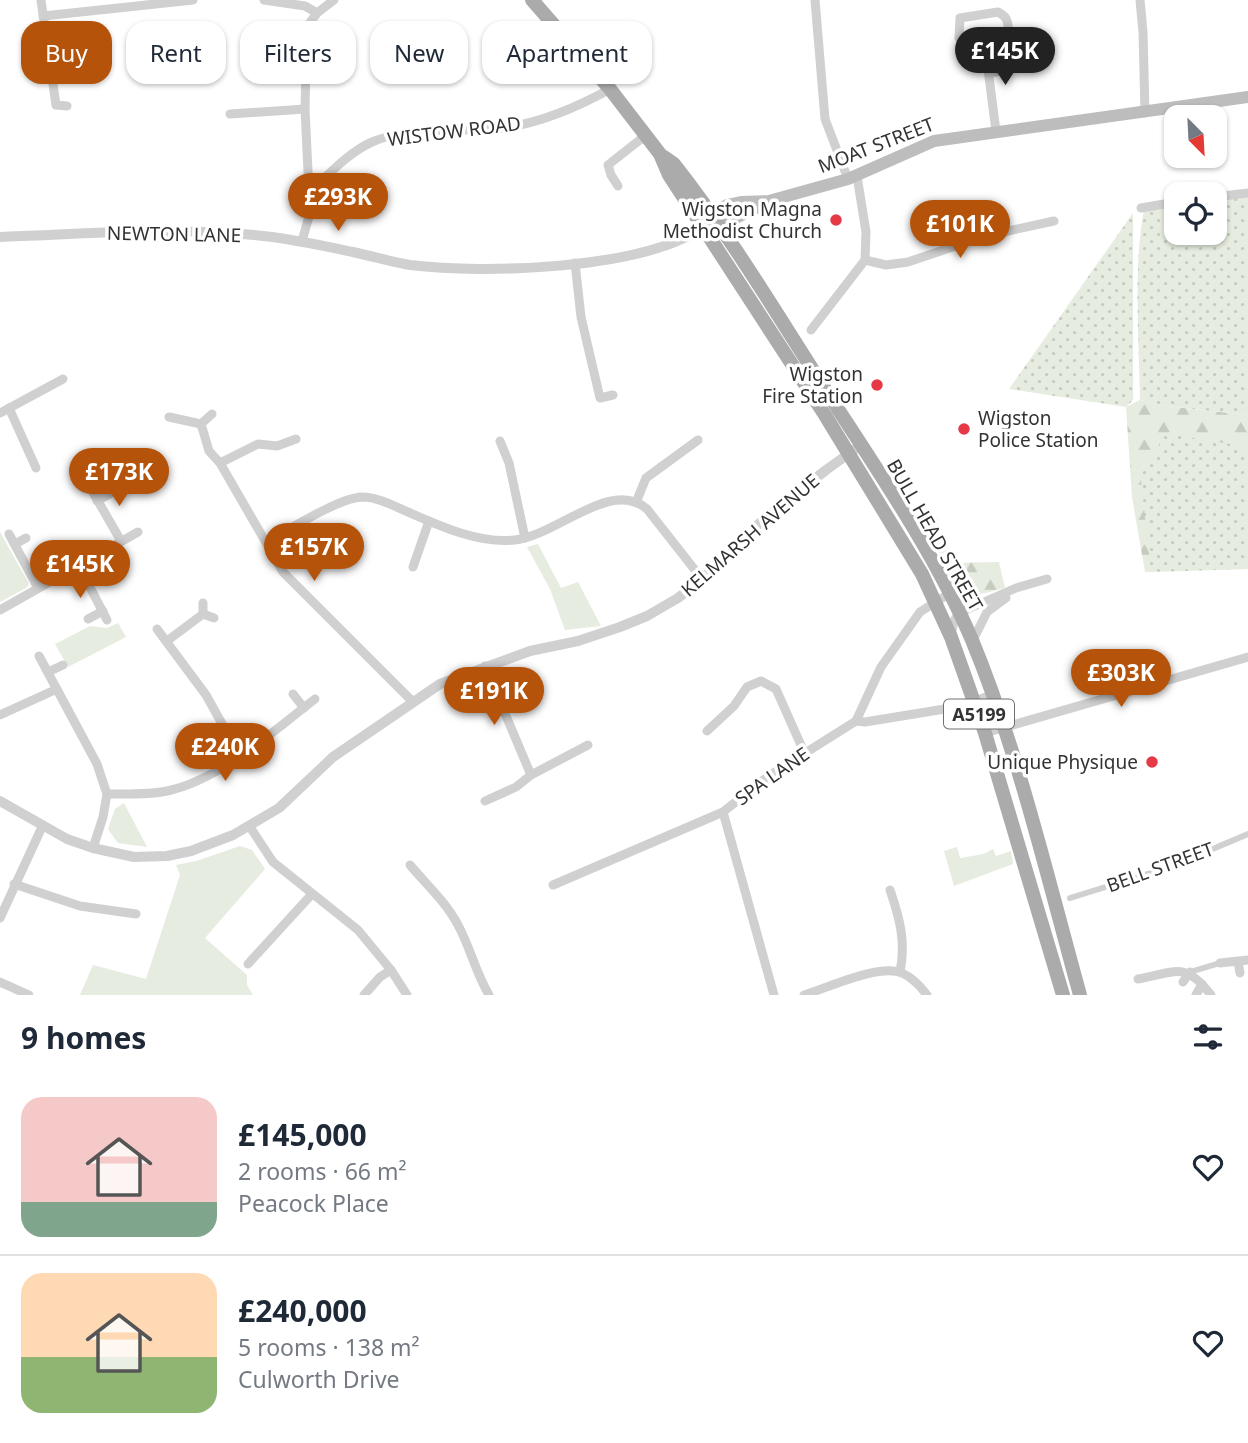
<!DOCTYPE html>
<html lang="en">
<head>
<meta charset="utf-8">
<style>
	:root { --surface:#fff; --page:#f2f2f3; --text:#1f2937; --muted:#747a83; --line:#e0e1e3; --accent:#b45309 }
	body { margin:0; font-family:"Noto Sans",sans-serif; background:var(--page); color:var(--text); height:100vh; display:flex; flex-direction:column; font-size:26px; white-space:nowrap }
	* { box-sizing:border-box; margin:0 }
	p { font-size:23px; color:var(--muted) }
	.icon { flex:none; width:38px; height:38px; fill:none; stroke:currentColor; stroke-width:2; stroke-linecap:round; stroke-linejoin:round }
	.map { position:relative; height:995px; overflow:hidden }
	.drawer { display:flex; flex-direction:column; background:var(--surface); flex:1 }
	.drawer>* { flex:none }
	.hud { position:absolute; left:21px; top:21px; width:700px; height:63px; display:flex; gap:14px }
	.needle { width:46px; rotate:156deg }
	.tools { position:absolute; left:1164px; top:105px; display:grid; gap:14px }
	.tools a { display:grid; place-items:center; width:63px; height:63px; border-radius:14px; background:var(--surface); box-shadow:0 2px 5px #0004; font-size:35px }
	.price { position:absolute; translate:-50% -60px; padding:0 16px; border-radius:24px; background:var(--accent); color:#fff; font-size:23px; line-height:46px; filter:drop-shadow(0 2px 4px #0008) }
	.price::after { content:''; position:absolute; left:50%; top:42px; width:21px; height:16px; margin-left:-10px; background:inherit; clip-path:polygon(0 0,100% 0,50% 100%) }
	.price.on { background:#222; color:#fff }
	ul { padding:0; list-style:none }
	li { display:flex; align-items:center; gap:21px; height:175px; padding:0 21px }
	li+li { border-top:2px solid var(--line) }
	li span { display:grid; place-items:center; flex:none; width:196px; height:140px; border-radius:21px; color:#555 }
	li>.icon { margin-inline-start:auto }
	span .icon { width:84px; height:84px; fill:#fffc; stroke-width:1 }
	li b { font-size:30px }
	h2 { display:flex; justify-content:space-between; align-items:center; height:84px; padding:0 21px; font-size:30px }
	.chip { padding:0 24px; border-radius:21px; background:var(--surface); box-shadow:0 2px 5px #0004; font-size:24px; line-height:63px }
	.chip.on { background:var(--accent); color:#fff }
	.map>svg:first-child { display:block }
</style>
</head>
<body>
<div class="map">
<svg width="1248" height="995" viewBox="0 0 1248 995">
	<defs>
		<pattern id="forest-firs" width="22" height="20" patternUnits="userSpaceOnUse" patternTransform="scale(1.75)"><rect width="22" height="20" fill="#e6ecdf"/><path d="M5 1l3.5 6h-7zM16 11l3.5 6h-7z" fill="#c6cbc0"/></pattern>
		<pattern id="park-dots" width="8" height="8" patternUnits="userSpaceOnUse" patternTransform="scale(1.75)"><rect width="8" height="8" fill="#e6ecdf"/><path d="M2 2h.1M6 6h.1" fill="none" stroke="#c6cbc0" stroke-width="1.8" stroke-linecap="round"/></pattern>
	</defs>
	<rect width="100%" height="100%" fill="#fff"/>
	<g fill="#e6ecdf">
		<path d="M938,518L940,539L949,555L942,558L922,520Z"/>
		<path d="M0,532L29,584L26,588L0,602Z"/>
		<path d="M538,544L561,588L578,582L601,626L565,630L550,589L527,547Z"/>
		<path d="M118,623L126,637L68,667L55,644L90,626L107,628Z"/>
		<path d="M124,803L147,847L118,843L108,829L115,809Z"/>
		<path d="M240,846L252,850L265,869L205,938L247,975V985L253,995H80L93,965L146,979L180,875L176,865L196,861Z"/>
		<path d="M957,847L960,858L984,854L993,849L996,856L1011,851L1013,864L954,886L944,851Z"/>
	</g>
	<g fill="url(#forest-firs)">
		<path d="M1140,400L1166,406L1248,415V459L1159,543L1151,572H1145L1132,497L1126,407Z"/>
		<path d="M999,562L1005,588L973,596L964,594L945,563Z"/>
	</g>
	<g fill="url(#park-dots)">
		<path d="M1248,197V415L1166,406L1140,400C1139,337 1133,271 1144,209L1176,205V233H1214L1215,200Z"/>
		<path d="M1133,213V400L1126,407L1009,389Z"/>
		<path d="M1164,433L1248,447V569L1151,572L1139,463H1151Z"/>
	</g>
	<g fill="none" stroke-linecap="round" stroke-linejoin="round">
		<g stroke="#d0d0d0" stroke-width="6">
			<path d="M1070,898L1170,867L1248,834"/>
			<path d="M1190,972L1220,963"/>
		</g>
		<g stroke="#d0d0d0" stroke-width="9">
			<path d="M41,0L56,105L67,106"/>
			<path d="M264,0L305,6L317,13"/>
			<path d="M815,0L825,119L848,179"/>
			<path d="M1140,0L1143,32L1145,113"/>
			<path d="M998,12C1005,16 1007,18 1008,25C1013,49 981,49 964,45L959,38L960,18Z"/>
			<path d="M43,16L193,0"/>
			<path d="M985,46L996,131"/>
			<path d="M989,73L1008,70"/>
			<path d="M230,114L305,109"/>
			<path d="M618,186L611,175L608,165L646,135"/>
			<path d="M310,192C328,175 349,152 372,142C409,126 456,132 495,129C536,125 574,109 610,89"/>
			<path d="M1214,197L1248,193"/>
			<path d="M1141,208L1176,202"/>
			<path d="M302,241L310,213L305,109L306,63L309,24L317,13L334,0"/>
			<path d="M865,260L886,265L908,262L985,236L1054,221"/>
			<path d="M575,263L581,317L600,398L613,395"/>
			<path d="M811,330L865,260L866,232L857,176"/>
			<path d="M9,408L36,468"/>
			<path d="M0,413L63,379"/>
			<path d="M169,417L201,424L209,451L220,463L283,572L412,701"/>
			<path d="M201,424L212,414"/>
			<path d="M500,441L509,463L525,538"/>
			<path d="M220,463L258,444L277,446L296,439"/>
			<path d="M91,489L121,541"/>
			<path d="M637,500L646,478L698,440"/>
			<path d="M97,501L111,493"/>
			<path d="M9,534L38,588"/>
			<path d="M266,542C289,530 338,498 362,497C378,497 394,506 408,512C440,526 479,544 515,540C558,535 611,478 647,509L702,579"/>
			<path d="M15,544L26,538"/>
			<path d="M79,566L107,620"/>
			<path d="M413,567L429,521"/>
			<path d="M203,603V614"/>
			<path d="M0,610L138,532"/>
			<path d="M88,619L103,611"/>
			<path d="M157,629L206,695L240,756"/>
			<path d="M951,635L954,621L959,613L1016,588L1047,579"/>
			<path d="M167,641L203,614L214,618"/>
			<path d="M972,642L987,612L1006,598"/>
			<path d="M39,656L97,764L107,794L103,817L93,848"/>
			<path d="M485,666L531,775"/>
			<path d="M48,672L63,665"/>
			<path d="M293,694L304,708"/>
			<path d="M0,715L57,689"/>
			<path d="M856,721L865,722L957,707L992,695"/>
			<path d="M707,731L734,706L747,687L761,681L776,689L804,752"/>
			<path d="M985,733L1248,657"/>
			<path d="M107,794C126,794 148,795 167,791C220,780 273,731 315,699"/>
			<path d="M485,801L516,787L531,775L588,745"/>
			<path d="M723,812L774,995"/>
			<path d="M250,827L273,862L358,930L391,970L407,995"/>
			<path d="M410,865C426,884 446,902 458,925C470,947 476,973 489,995"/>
			<path d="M14,884L80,906L136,914"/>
			<path d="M553,885L723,812L767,777L856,721L881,667L920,612L950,593"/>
			<path d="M890,890C900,919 906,942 900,972"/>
			<path d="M0,918L42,827"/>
			<path d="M1238,962L1240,973"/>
			<path d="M1220,963L1248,960"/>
			<path d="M248,964L312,894"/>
			<path d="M1138,979C1176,972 1185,961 1211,995"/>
			<path d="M0,982L29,995"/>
			<path d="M1183,982L1190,972"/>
			<path d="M364,995L380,977L391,970"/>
			<path d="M804,995C827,988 880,963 902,973C911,977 921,987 927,995"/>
			<path d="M1196,995L1202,984"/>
		</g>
		<g stroke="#d0d0d0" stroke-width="10">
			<path d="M0,237C84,234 170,227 254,235C288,238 320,245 353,252C372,256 391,262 410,265C484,274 644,270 705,226"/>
			<path d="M0,801L67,839L93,848L134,857L167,856L191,851L233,835L279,808L333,757L440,684L530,651L578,641L620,627L647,616L678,598L702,579L765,518L826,470L861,445"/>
		</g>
		<g stroke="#bdbdbd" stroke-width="12">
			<path d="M707,222L711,214L727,205L741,202L769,201L848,179L934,141L1248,97"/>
			<path d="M713,226H720L766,203"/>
		</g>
		<g stroke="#ababab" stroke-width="14">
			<path d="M532,0L610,89L660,154L669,175L825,415L922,574L951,637L985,733L1063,995"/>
			<path d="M664,157L674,164C730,235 776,313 825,389C877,470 934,551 972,640C1019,754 1047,876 1080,995"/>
		</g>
	</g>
	<g fill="#e63946" stroke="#fff" stroke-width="2.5">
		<circle cx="836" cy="220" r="7"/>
		<circle cx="877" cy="385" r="7"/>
		<circle cx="964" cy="429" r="7"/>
		<circle cx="1152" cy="762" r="7"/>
	</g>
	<g text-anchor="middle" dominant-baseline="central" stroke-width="7" stroke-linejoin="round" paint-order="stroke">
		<rect fill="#fff" stroke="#707070" stroke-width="2" x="944" y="699.5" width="70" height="29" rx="5"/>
		<g font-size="18" font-weight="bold" fill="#333">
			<text x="979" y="714">A5199</text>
		</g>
		<g font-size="19" fill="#333" stroke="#fff">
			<text transform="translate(454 131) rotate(-7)">WISTOW ROAD</text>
			<text transform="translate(876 145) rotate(-21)">MOAT STREET</text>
			<text transform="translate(174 234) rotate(1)">NEWTON LANE</text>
			<text transform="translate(750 535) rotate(-41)">KELMARSH AVENUE</text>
			<text transform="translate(935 535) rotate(60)">BULL HEAD STREET</text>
			<text transform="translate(772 776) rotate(-35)">SPA LANE</text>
			<text transform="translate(1160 867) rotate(-20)">BELL STREET</text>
		</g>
		<g font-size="19" fill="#333" stroke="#fff" text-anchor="end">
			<text x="822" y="209">Wigston Magna<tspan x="822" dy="22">Methodist Church</tspan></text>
			<text x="863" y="374">Wigston<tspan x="863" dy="22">Fire Station</tspan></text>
			<text x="978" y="418" text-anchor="start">Wigston<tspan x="978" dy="22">Police Station</tspan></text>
			<text x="1138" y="762">Unique Physique</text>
		</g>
	</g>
</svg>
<div class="tools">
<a><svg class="needle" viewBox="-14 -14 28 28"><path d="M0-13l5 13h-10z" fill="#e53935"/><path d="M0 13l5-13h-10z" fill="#747a83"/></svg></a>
<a><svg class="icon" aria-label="locate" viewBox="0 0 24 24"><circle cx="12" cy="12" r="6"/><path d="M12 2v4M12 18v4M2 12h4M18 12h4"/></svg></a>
</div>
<b class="price on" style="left:1005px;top:87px">£145K</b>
<b class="price" style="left:338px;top:233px">£293K</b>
<b class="price" style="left:960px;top:260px">£101K</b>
<b class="price" style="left:119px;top:508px">£173K</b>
<b class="price" style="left:314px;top:583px">£157K</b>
<b class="price" style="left:80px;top:600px">£145K</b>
<b class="price" style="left:1121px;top:709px">£303K</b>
<b class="price" style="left:494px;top:727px">£191K</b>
<b class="price" style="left:225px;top:783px">£240K</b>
<div class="hud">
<a class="chip on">Buy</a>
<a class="chip">Rent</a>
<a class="chip">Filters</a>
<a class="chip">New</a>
<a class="chip">Apartment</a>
</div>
</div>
<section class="drawer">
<h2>9 homes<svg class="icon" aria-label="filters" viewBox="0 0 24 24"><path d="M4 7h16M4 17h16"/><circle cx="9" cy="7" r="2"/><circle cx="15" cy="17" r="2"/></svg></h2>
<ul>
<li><span style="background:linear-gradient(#f6c9c9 75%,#7fa58c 0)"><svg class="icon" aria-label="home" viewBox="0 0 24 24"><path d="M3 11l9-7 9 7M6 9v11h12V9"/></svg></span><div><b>£145,000</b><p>2 rooms · 66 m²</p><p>Peacock Place</p></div><svg class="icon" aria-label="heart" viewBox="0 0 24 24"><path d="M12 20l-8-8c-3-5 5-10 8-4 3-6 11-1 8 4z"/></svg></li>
<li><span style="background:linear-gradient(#ffd9b3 60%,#8fb573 0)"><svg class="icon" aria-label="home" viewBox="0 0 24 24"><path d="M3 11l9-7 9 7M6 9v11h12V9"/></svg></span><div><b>£240,000</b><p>5 rooms · 138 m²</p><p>Culworth Drive</p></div><svg class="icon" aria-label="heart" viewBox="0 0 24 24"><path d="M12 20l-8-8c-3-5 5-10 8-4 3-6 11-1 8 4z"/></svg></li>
</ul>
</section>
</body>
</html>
